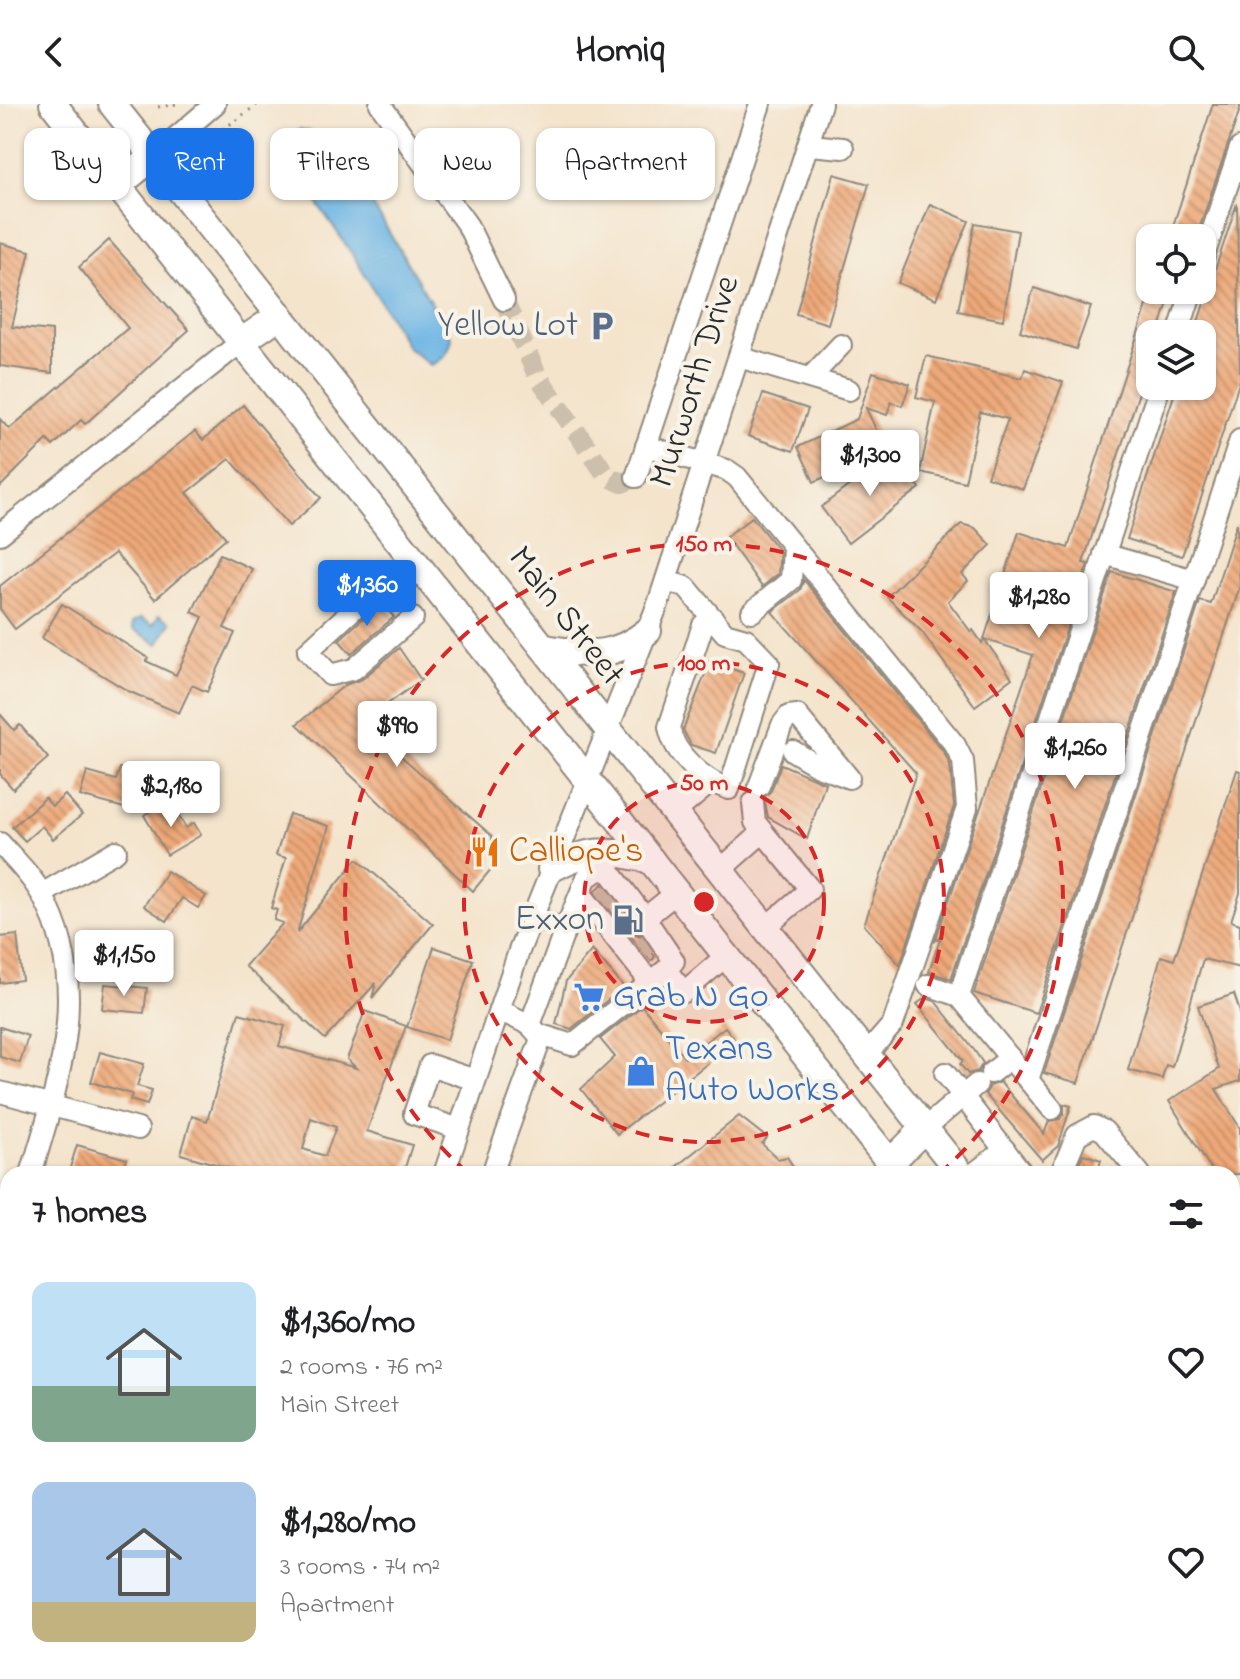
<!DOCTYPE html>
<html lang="en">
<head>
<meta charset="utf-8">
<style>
	:root { --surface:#fff; --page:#f6f6f6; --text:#202124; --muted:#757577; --accent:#1a73e8 }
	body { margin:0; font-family:"Indie Flower",sans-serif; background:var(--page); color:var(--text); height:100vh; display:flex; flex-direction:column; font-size:30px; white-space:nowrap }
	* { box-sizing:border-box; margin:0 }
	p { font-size:26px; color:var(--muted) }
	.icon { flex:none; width:44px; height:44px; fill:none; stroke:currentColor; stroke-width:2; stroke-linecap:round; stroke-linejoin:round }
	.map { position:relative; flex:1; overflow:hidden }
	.drawer { position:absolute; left:0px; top:1062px; width:1240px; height:514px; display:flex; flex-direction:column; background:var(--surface); border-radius:24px 24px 0 0; box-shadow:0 2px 6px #0004 }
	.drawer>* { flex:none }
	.hud { position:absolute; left:24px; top:24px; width:800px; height:72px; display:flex; gap:16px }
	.buttons { position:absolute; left:1136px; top:120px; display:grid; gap:16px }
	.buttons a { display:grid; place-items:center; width:80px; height:80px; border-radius:16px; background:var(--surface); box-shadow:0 2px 6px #0004; font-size:40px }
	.price { position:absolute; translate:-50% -68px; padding:0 18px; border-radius:8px; background:#fff; color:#222; font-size:26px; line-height:52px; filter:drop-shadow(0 2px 4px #0008) }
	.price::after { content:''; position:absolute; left:50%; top:48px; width:24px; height:18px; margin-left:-12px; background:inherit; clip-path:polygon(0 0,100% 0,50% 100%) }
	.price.on { background:var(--accent); color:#fff }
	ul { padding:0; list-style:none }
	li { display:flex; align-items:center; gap:24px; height:200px; padding:0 32px }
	li span { display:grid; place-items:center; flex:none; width:224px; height:160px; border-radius:16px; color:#555 }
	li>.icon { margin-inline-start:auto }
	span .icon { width:96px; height:96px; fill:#fffc; stroke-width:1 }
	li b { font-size:34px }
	h2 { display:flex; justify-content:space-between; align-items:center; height:96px; padding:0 32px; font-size:34px }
	.chip { padding:0 28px; border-radius:16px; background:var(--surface); box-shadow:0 2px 6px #0004; font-size:28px; line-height:72px }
	.chip.on { background:var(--accent); color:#fff }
	header { display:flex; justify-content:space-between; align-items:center; height:104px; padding:0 32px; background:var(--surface); font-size:36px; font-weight:800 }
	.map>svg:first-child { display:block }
</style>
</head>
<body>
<header><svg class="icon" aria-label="back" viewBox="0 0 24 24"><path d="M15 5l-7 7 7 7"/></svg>Homiq<svg class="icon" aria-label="search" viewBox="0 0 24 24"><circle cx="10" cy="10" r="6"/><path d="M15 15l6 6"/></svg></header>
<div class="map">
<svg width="1240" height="1575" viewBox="0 0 1240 1575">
	<defs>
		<pattern id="building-back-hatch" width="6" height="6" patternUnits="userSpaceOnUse" patternTransform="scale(2)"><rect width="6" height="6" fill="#eea979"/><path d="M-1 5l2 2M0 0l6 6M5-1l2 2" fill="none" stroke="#c18a63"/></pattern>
	</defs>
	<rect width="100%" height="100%" fill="#f7f3e8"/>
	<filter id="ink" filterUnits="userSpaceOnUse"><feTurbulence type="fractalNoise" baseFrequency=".0125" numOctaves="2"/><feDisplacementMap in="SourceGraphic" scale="16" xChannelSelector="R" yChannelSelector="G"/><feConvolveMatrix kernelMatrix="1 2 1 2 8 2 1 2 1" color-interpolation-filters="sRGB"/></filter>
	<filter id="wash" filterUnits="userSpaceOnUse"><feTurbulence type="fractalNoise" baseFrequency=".006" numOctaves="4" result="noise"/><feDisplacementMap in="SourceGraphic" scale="32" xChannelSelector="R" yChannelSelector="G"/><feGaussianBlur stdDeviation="1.8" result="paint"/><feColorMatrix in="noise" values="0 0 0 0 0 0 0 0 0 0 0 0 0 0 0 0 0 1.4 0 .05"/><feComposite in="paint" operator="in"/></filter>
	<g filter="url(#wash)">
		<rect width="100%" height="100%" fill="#f4e4cc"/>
		<g fill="#6db5e4" stroke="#4c7088" stroke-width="2">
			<path d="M300,25L318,30L332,40L362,83L452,234C449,248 445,255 431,261L408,244L353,151L285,52L290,34Z"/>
			<path d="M159,511L171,518L158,540L133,525L132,519L141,514L153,521Z"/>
		</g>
		<g id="blocks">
			<g fill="url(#building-back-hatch)" fill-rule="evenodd">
				<path d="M1213,0H1240V5L1196,134H1169Z"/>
				<path d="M834,70L869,80L828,220L796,210Z"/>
				<path d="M1237,99L1240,276L1182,452L1127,435L1177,282H1202V230H1194Z"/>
				<path d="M930,100L969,117L936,195L898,179Z"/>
				<path d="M975,119L1018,127L1003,216L958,207Z"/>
				<path d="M109,136L189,226L85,320L81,316L53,342L47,336L0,383V315L9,325L128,224L79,163Z"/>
				<path d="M0,139L30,147L12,223L52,227V269L0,262Z"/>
				<path d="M1034,184L1091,203L1076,245L1020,227Z"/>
				<path d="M1152,186H1172L1158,230H1150V255L1083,459L1088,460L951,875L929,868L941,832L935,837L1033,551L984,535L1019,428L1068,444Z"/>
				<path d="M926,252L1022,274L1025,265L1063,278L1023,385L987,373L1008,315L980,308L965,378L920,368L935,298L916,293Z"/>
				<path d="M873,268L910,280L902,302L891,298L887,311L866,304L885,345L814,378L798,343L857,315Z"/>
				<path d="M763,290L808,305L793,347L748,332Z"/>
				<path d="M243,301L321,394L289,422L230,355L187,389L226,434L155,495L115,449L15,525L0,505V482L195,327L203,336Z"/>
				<path d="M893,348L920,384L848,439L821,403Z"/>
				<path d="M752,413L780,448L778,470L762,483L726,433Z"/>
				<path d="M1237,419L1240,482L1078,979L1044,969L1200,497L1211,500Z"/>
				<path d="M961,420L975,424L991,441L962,470L968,477L948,497L971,528L973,526L982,539L984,535L1012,574L975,602L922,528L887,493Z"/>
				<path d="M220,450L252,465L224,524L235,529L207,588L192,581L179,609L128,587L42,534L62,500L148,554L146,557L176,571L203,513L192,508Z"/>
				<path d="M1112,468L1176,488L1036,909L974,889Z"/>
				<path d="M804,476L944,648L950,661L954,702L900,861L864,821L916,669L772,508L800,486Z"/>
				<path d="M381,498L394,513L351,550L339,536Z"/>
				<path d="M399,544L421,576L386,601V639L492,732V764L473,787L297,620L345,581L362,575Z"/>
				<path d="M710,558L744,569L716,649L691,641L683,626Z"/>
				<path d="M0,610L14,626L20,621L48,654L13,685L0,670Z"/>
				<path d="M781,660L825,679L807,735L768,713L764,693L771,687Z"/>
				<path d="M120,664L142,670L138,684L133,683L128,705L80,692L87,668L116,676Z"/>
				<path d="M1237,666L1240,667V789L1231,817L1240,820V864L1203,855L1172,963L1166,961L1162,975L1128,966L1161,852L1174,856Z"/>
				<path d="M65,691L82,711L53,735L42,722L25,737L12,723L45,694L52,702Z"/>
				<path d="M159,702H164L169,711L176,707L186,724L194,719L201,731L167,751L144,711Z"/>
				<path d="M289,710L329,722L297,829L357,755L433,820L372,894L376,879L325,935L245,862L283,819L274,816L277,806L271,804L286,754L276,751Z"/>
				<path d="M167,767L206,792L198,804L182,794L167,817L144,802Z"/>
				<path d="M603,780L628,814L630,828L641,832L655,853L651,857L595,787Z"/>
				<path d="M17,831L22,876L0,879V833Z"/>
				<path d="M434,843L473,856L447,936L407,923Z"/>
				<path d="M592,846L624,883L571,925L556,920L566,877Z"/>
				<path d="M105,880L147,884L144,909L102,905Z"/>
				<path d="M1234,890L1240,908V977L1216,985L1240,1024V1070H1214L1169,997L1219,965L1198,902Z"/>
				<path d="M925,894L935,897L974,946L983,959L978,967L968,970L960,960L963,957L917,900Z"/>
				<path d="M642,902L685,954L725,923L736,937L617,1030L581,985L615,953L600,935Z"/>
				<path d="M365,907L406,922L367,1027L412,1041L403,1070H249L181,1050L192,1012L207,1017L239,909L285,922L279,942L356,964L347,955ZM311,1014L336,1023L325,1052L303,1045Z"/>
				<path d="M0,923L28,932L20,959L0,953Z"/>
				<path d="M100,948L144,960L137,982L152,986L147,1001L130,996L132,990L91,978Z"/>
				<path d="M1000,978L1044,1030L1049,1017L1060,1015L1064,1010V1000L1071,1002L1058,1042L1042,1056L985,990L990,982Z"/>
				<path d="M739,1012L767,1034L762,1040L778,1055L787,1053L798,1070H667Z"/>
				<path d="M77,1041L127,1055L122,1070H68Z"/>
				<path d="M1083,1050L1101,1056L1097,1070H1074Z"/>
			</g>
		</g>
	</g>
	<g filter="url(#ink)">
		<use href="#blocks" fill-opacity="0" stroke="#90887c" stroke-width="2"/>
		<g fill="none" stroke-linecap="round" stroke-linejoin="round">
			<g stroke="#ccbfac" stroke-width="20" stroke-dasharray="20 10" stroke-linecap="butt">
				<path d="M504,196L537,271L607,372L622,379L636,373"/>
				<path d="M602,797L614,787"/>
				<path d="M616,813L628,804"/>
				<path d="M641,845L654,835"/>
			</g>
			<g stroke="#90887c" stroke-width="24">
				<g id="minor">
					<path d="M380,0L468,122L504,196"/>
					<path d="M809,41L843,44"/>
					<path d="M154,52L215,0"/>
					<path d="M1202,158L1240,44"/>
					<path d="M1178,230L1192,186"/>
					<path d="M739,253L849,286"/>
					<path d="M810,274L841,241"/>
					<path d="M646,342L727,366L737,373L955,641L963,657L967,704L893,920L866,951"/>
					<path d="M636,373L760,0"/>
					<path d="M0,430L241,238"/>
					<path d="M1104,450L1194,476"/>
					<path d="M666,477L686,483L725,529L746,535L769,559L729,685C704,677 674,651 669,623L703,521L713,514"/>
					<path d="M383,478L308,547L330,571L354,565L413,514"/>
					<path d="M752,508L791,476L793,444"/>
					<path d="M793,647L818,662L847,673"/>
					<path d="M759,682L782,621L789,612L797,611L849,674"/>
					<path d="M753,699L755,718L763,728"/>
					<path d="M674,709L710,679"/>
					<path d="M0,739C14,755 32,772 42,791C93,882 58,979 31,1070"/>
					<path d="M720,766L763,728L810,785L765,824"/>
					<path d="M42,790L116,747"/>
					<path d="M581,790L650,878"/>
					<path d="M640,819L645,814L674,857L666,866"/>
					<path d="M565,826L587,773L602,765L611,769L645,814L676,789"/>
					<path d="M928,881L959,892L1052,1005"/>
					<path d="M959,892L1160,282"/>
					<path d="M499,906L530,921L538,930L572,941L666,866L684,888L726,852"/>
					<path d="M530,921L565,826L532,812"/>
					<path d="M945,969L1023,1070"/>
					<path d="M991,969L1010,954"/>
					<path d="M1028,976L1240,336"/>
					<path d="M0,988L138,1025"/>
					<path d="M925,1024L977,980"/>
					<path d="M459,1025L414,1010L430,961L475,976"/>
					<path d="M495,1061L542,932"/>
					<path d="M1063,1064L1077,1031L1094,1022L1104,1027L1140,1070"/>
					<path d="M444,1070L519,847L658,500L821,0"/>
					<path d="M973,1070L1005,1046"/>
					<path d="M0,1175L8,1148"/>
					<path d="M1232,1208L1240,1211"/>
					<path d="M220,1568L226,1575"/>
					<path d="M732,1568L734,1575"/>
					<path d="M186,1575L190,1568"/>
					<path d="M266,1575L276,1568"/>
					<path d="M436,1575L445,1568"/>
				</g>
			</g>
			<g stroke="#90887c" stroke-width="30">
				<g id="major">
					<path d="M53,0L899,1070"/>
					<path d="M112,0L961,1070"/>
					<path d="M117,82L154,52"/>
					<path d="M241,238L280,211"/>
					<path d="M544,544C588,550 612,556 648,527"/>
					<path d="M551,765C590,743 607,746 651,756"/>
					<path d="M890,1059L925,1024"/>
					<path d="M1232,1273L1237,1267"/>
					<path d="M1232,1413L1240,1423"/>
					<path d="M1232,1491L1240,1501"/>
				</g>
			</g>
			<g stroke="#90887c" stroke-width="3" stroke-dasharray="2 6" stroke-linecap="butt">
				<path d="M158,3L177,0"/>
				<path d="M204,57L208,36L258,0"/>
			</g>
			<use href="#minor" stroke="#fff" stroke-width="20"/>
			<use href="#major" stroke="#fff" stroke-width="26"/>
		</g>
	</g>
	<circle cx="704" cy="798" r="120" fill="#d62828" fill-opacity=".12"/>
	<g fill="none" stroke="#d62828" stroke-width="4" stroke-dasharray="14 10">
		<circle cx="704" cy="798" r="120"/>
		<circle cx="704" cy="798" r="240"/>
		<path d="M468 1069A359 359 0 1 1 940 1069"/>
	</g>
	<defs>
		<g id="parking-bare" transform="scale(2.4)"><path d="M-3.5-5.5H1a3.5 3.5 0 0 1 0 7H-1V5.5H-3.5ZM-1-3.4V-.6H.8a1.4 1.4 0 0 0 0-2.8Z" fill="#5c6f8a" stroke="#f7f3e8" stroke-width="2.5" paint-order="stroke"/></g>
		<g id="restaurant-bare" transform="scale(2.4)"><path d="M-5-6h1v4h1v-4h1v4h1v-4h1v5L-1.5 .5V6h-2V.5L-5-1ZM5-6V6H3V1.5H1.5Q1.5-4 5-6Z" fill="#e8710a" stroke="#f7f3e8" stroke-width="2.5" paint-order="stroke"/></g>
		<g id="fuel-bare" transform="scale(2.4)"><path d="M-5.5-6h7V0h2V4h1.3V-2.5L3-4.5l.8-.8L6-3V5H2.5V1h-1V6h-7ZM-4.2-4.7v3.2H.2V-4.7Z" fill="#5c6f8a" stroke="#f7f3e8" stroke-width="2.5" paint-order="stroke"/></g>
		<g id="supermarket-bare" transform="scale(2.4)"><path d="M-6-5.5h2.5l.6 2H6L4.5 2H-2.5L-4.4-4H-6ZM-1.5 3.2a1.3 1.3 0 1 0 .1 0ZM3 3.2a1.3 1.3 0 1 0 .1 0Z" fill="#3f7fe0" stroke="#f7f3e8" stroke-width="2.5" paint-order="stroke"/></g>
		<g id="shop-bare" transform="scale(2.4)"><path d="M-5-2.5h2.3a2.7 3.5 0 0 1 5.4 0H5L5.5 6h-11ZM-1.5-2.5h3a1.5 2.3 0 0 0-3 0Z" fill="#3f7fe0" stroke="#f7f3e8" stroke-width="2.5" paint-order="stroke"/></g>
	</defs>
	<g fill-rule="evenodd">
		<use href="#parking-bare" x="602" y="222"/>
		<use href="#restaurant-bare" x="485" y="748"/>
		<use href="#fuel-bare" x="628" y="816"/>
		<use href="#supermarket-bare" x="589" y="893"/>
		<use href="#shop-bare" x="641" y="967"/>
	</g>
	<g text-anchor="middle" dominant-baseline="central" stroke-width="8" stroke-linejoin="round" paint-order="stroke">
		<g font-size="36" fill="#4e5e75" stroke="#f7f3e8" text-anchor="end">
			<text x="578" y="222">Yellow Lot</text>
			<text x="604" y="816">Exxon</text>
		</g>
		<g font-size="36" fill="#2b2b2b" stroke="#f7f3e8">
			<text transform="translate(696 278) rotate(-72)">Murworth Drive</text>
			<text transform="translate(565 513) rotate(52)">Main Street</text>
		</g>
		<g font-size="36" fill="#c56008" stroke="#f7f3e8" text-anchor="start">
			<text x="509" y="748">Calliope's</text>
		</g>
		<g font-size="36" fill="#366cbe" stroke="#f7f3e8" text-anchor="start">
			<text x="613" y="893">Grab N Go</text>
			<text x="665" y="946">Texans<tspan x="665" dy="41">Auto Works</tspan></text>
		</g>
	</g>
	<circle cx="704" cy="798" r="12" fill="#d62828" stroke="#f7f3e8" stroke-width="4"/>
	<g font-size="24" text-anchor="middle" font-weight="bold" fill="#d62828" stroke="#f7f3e8" stroke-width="8" stroke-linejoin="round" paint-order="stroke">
		<text x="704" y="447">150 m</text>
		<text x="704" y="566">100 m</text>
		<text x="704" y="686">50 m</text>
	</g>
</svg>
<div class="buttons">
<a><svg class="icon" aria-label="locate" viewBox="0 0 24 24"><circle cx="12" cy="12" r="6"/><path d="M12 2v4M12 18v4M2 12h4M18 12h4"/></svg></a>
<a><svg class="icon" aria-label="layers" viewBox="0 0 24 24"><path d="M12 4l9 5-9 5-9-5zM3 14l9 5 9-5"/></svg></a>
</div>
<b class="price" style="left:870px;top:394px">$1,300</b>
<b class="price on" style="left:367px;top:524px">$1,360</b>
<b class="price" style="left:1039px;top:536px">$1,280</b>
<b class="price" style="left:397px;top:665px">$990</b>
<b class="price" style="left:1075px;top:687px">$1,260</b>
<b class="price" style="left:171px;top:725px">$2,180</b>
<b class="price" style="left:124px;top:894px">$1,150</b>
<div class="hud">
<a class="chip">Buy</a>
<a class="chip on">Rent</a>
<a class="chip">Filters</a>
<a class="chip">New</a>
<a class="chip">Apartment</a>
</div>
<section class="drawer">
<h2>7 homes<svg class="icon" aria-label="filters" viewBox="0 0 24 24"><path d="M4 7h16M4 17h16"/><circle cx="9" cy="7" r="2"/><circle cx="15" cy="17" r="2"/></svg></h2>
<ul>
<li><span style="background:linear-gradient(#bfe0f5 65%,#7fa58c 0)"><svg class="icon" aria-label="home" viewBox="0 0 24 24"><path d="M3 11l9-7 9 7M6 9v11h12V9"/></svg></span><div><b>$1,360/mo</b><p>2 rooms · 76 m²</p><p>Main Street</p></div><svg class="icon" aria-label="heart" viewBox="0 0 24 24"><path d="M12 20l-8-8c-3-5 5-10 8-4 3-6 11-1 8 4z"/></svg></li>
<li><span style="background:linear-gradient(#a9c7e8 75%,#c2b280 0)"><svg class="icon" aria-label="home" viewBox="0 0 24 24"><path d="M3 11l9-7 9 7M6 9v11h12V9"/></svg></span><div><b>$1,280/mo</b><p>3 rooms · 74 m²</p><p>Apartment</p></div><svg class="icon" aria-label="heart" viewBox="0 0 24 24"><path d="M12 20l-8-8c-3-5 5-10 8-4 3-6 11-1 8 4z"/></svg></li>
</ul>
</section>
</div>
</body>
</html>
